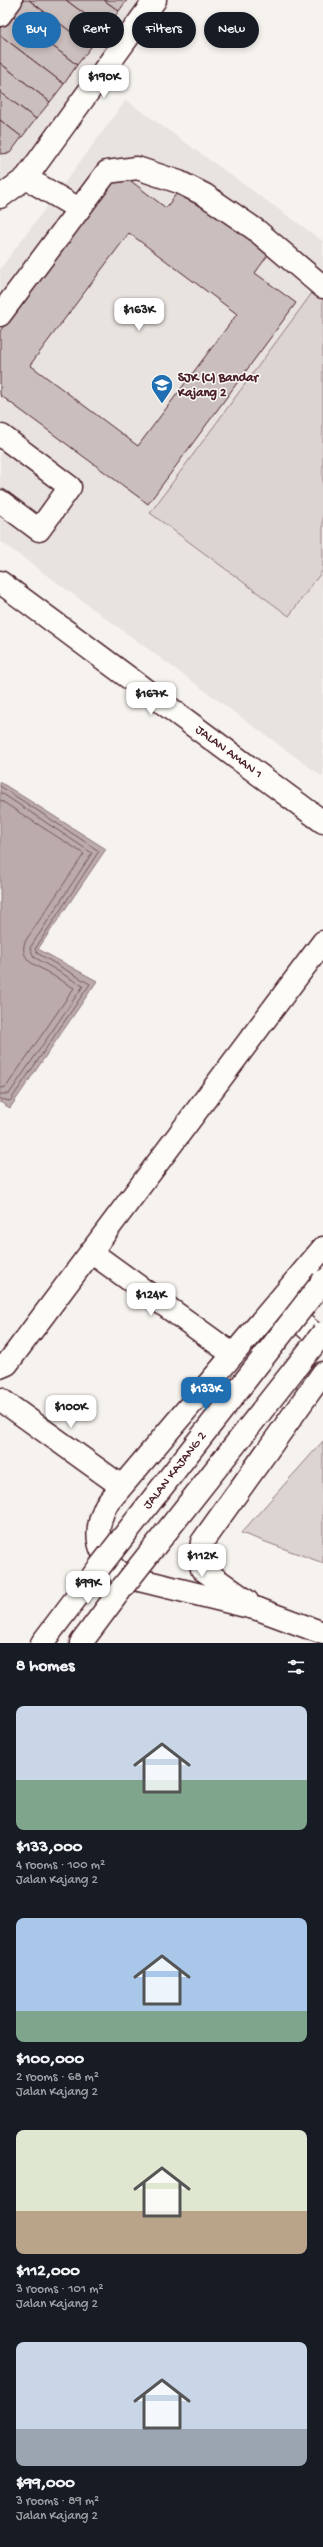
<!DOCTYPE html>
<html lang="en">
<head>
<meta charset="utf-8">
<style>
	:root { --surface:#171b24; --page:#242831; --text:#f1f3f6; --muted:#9ea1a6; --accent:#1f6fb2 }
	body { margin:0; font-family:"Gochi Hand",sans-serif; background:var(--page); color:var(--text); height:100vh; display:flex; flex-direction:column; font-size:15px; white-space:nowrap }
	* { box-sizing:border-box; margin:0 }
	p { font-size:13px; color:var(--muted) }
	.icon { flex:none; width:22px; height:22px; fill:none; stroke:currentColor; stroke-width:2; stroke-linecap:round; stroke-linejoin:round }
	.map { position:relative; height:1643px; overflow:hidden }
	.panel { display:flex; flex-direction:column; background:var(--surface); flex:1 }
	.panel>* { flex:none }
	.guide { position:absolute; left:12px; top:12px; width:299px; height:36px; display:flex; gap:8px }
	.price { position:absolute; translate:-50% -34px; padding:0 9px; border-radius:8px; background:#fff; color:#222; font-size:13px; line-height:26px; filter:drop-shadow(0 1px 2px #0008) }
	.price::after { content:''; position:absolute; left:50%; top:24px; width:12px; height:9px; margin-left:-6px; background:inherit; clip-path:polygon(0 0,100% 0,50% 100%) }
	.price.selected { background:var(--accent); color:#fff }
	ul { padding:0; list-style:none }
	li { display:grid; align-content:center; gap:8px; height:212px; padding:0 16px }
	li span { display:grid; place-items:center; height:124px; border-radius:8px; color:#555 }
	li>.icon { margin-inline-start:auto }
	span .icon { width:72px; height:72px; fill:#fffc; stroke-width:1 }
	li b { font-size:17px }
	h2 { display:flex; justify-content:space-between; align-items:center; height:48px; padding:0 16px; font-size:17px }
	.pill { padding:0 14px; border-radius:18px; background:var(--surface); box-shadow:0 2px 6px #0003; font-size:14px; line-height:36px }
	.pill.selected { background:var(--accent); color:#fff }
	.map>svg:first-child { display:block }
</style>
</head>
<body>
<div class="map">
<svg width="323" height="1643" viewBox="0 0 323 1643">
	<rect width="100%" height="100%" fill="#f6f3ef"/>
	<filter id="ink" filterUnits="userSpaceOnUse"><feTurbulence type="fractalNoise" baseFrequency=".025" numOctaves="2"/><feDisplacementMap in="SourceGraphic" scale="8" xChannelSelector="R" yChannelSelector="G"/><feConvolveMatrix kernelMatrix="1 2 1 2 8 2 1 2 1" color-interpolation-filters="sRGB"/></filter>
	<g filter="url(#ink)">
		<g fill="#e9e3e0">
			<path d="M0,0H144L20,168L0,185Z"/>
			<path d="M126,100L323,241V777L0,541V269Z"/>
		</g>
		<g fill="#dcd4d2" stroke="#937a7e">
			<path d="M315,289L323,295V570L289,616L150,513Z"/>
			<path d="M323,1441V1563L241,1533Z"/>
		</g>
		<path fill="#bbabac" stroke="#8e7378" d="M0,782L106,849L38,949L97,981L10,1108L0,1102Z"/>
		<g fill="none" stroke-linecap="round" stroke-linejoin="round">
			<g stroke="#77575f" stroke-width="1">
				<path d="M0,786L99,851L35,949L37,953L90,984L10,1101L0,1099"/>
				<path d="M0,792L92,853L30,948L34,957L83,986L9,1094H0"/>
				<path d="M0,800L84,854L26,940C22,948 23,955 30,962L74,988L6,1087L0,1088"/>
			</g>
		</g>
		<g fill="#cbbfbe" stroke="#4a1f2b" fill-rule="evenodd">
			<path d="M22,0H29L91,47L77,65L11,14Z"/>
			<path d="M29,0H66L105,29L91,47Z"/>
			<path d="M66,0H104L119,11L105,29Z"/>
			<path d="M104,0H127L119,11Z"/>
			<path d="M11,14L77,65L64,84L0,35V28Z"/>
			<path d="M0,35L64,84L50,102L0,63Z"/>
			<path d="M0,63L50,102L36,119L0,92Z"/>
			<path d="M0,92L36,119L22,137L0,120Z"/>
			<path d="M0,120L22,137L10,153L0,154Z"/>
			<path d="M118,171L166,208L181,187L270,252L255,273L296,303L148,504L0,395V331ZM129,233L237,314L138,446L30,365Z"/>
		</g>
		<g fill="none" stroke-linecap="round" stroke-linejoin="round">
			<g stroke="#4a1f2b" stroke-width="25">
				<g id="minor">
					<path d="M0,15L11,0"/>
					<path d="M26,178L79,209"/>
					<path d="M0,197L26,178L155,0"/>
					<path d="M0,315L107,172L137,168L179,182L205,195L256,230L323,287"/>
					<path d="M0,501L39,530L70,487L2,436"/>
					<path id="s1" d="M0,582L323,822"/>
					<path d="M91,1252L232,1354"/>
					<path d="M0,1367L7,1364L323,942"/>
					<path d="M0,1399L121,1486"/>
					<path d="M258,1609L323,1633"/>
				</g>
			</g>
			<g stroke="#4a1f2b" stroke-width="25">
				<g id="major">
					<path d="M295,1297C290,1316 307,1331 323,1338"/>
					<path d="M247,1601L202,1569L200,1555L202,1542L323,1373"/>
					<path d="M258,1609L123,1576C97,1555 92,1535 106,1505L323,1248"/>
					<path d="M42,1643L98,1569"/>
					<path d="M81,1643L122,1588"/>
				</g>
			</g>
			<use href="#minor" stroke="#fdfcf7" stroke-width="22"/>
			<use href="#major" stroke="#fdfcf7" stroke-width="22"/>
			<g stroke="#4a1f2b" stroke-width="25" stroke-linecap="butt">
				<g id="major-bridge">
					<path id="s2" d="M98,1569L323,1281"/>
					<path d="M122,1588L323,1333"/>
				</g>
			</g>
			<use href="#major-bridge" stroke="#fdfcf7" stroke-width="22"/>
		</g>
	</g>
	<defs>
		<g id="school-pin" transform="scale(1.15)"><path d="M0 17L-7.5 6A9.5 9.5 0 1 1 7.5 6Z" fill="#1f6fb2" stroke="#fdfcf7"/><path d="M0-5L7-2L0 1L-7-2ZM-4 1L0 2.5L4 1V4Q0 6-4 4Z" fill="#fff"/></g>
	</defs>
	<g fill-rule="evenodd">
		<use href="#school-pin" x="162" y="385"/>
	</g>
	<g text-anchor="middle" dominant-baseline="central" stroke-width="3" stroke-linejoin="round" paint-order="stroke">
		<g font-size="13" font-weight="bold" fill="#4a1f2b" stroke="#fdfcf7" text-anchor="start">
			<text x="178" y="378">SJK (C) Bandar<tspan x="178" dy="15">Kajang 2</tspan></text>
		</g>
		<g font-size="13" fill="#4a1f2b" stroke="#fdfcf7">
			<text stroke="none"><textPath href="#s1" startOffset="285">JALAN AMAN 1</textPath></text>
			<text stroke="none"><textPath href="#s2" startOffset="125">JALAN KAJANG 2</textPath></text>
		</g>
	</g>
</svg>
<b class="price" style="left:104px;top:99px">$190K</b>
<b class="price" style="left:139px;top:332px">$163K</b>
<b class="price" style="left:151px;top:716px">$167K</b>
<b class="price" style="left:151px;top:1317px">$124K</b>
<b class="price selected" style="left:206px;top:1411px">$133K</b>
<b class="price" style="left:71px;top:1429px">$100K</b>
<b class="price" style="left:202px;top:1578px">$112K</b>
<b class="price" style="left:88px;top:1605px">$99K</b>
<div class="guide">
<a class="pill selected">Buy</a>
<a class="pill">Rent</a>
<a class="pill">Filters</a>
<a class="pill">New</a>
</div>
</div>
<section class="panel">
<h2>8 homes<svg class="icon" aria-label="filters" viewBox="0 0 24 24"><path d="M4 7h16M4 17h16"/><circle cx="9" cy="7" r="2"/><circle cx="15" cy="17" r="2"/></svg></h2>
<ul>
<li><span style="background:linear-gradient(#c9d6e8 60%,#7fa58c 0)"><svg class="icon" aria-label="home" viewBox="0 0 24 24"><path d="M3 11l9-7 9 7M6 9v11h12V9"/></svg></span><div><b>$133,000</b><p>4 rooms · 100 m²</p><p>Jalan Kajang 2</p></div></li>
<li><span style="background:linear-gradient(#a9c7e8 75%,#7fa58c 0)"><svg class="icon" aria-label="home" viewBox="0 0 24 24"><path d="M3 11l9-7 9 7M6 9v11h12V9"/></svg></span><div><b>$100,000</b><p>2 rooms · 68 m²</p><p>Jalan Kajang 2</p></div></li>
<li><span style="background:linear-gradient(#dfe7d0 65%,#b9a48a 0)"><svg class="icon" aria-label="home" viewBox="0 0 24 24"><path d="M3 11l9-7 9 7M6 9v11h12V9"/></svg></span><div><b>$112,000</b><p>3 rooms · 101 m²</p><p>Jalan Kajang 2</p></div></li>
<li><span style="background:linear-gradient(#c9d6e8 70%,#9aa5b1 0)"><svg class="icon" aria-label="home" viewBox="0 0 24 24"><path d="M3 11l9-7 9 7M6 9v11h12V9"/></svg></span><div><b>$99,000</b><p>3 rooms · 89 m²</p><p>Jalan Kajang 2</p></div></li>
</ul>
</section>
</body>
</html>
